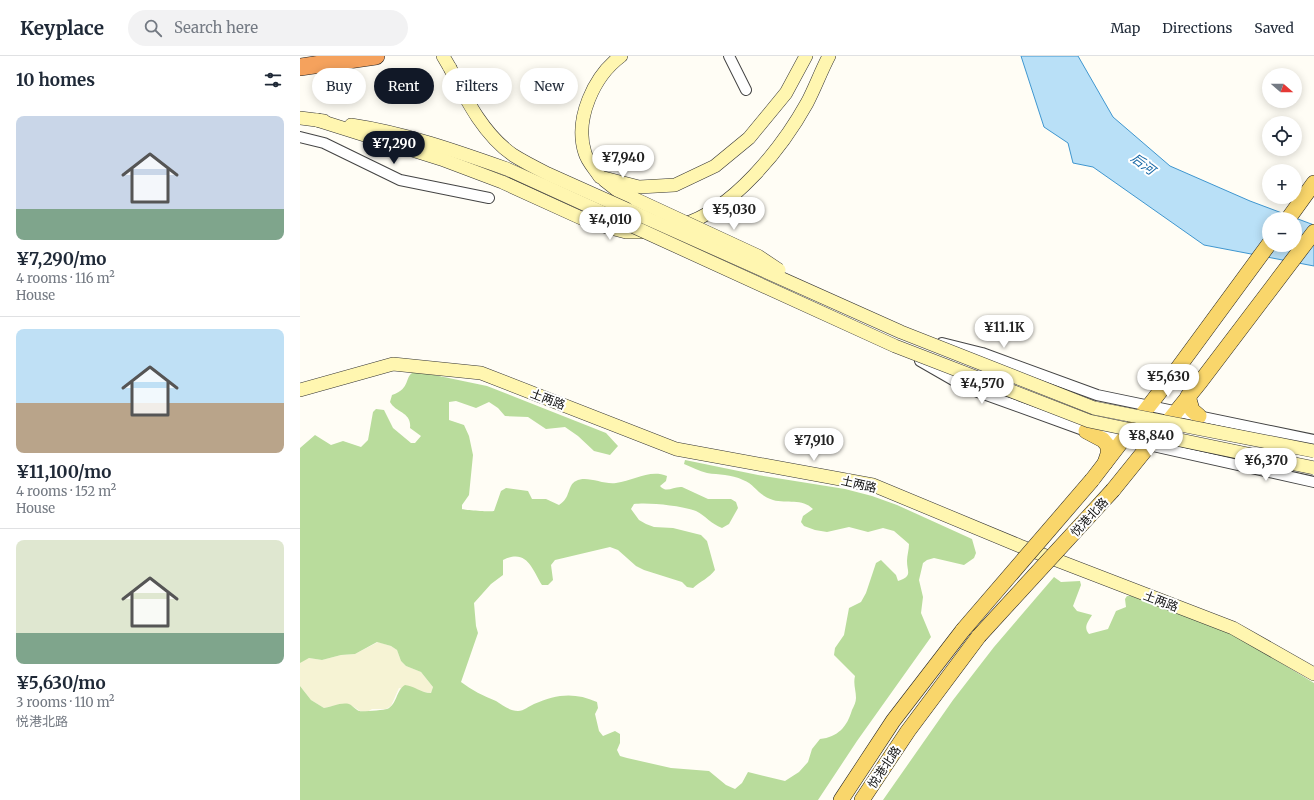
<!DOCTYPE html>
<html lang="en">
<head>
<meta charset="utf-8">
<style>
	:root { --surface:#fff; --page:#f2f2f3; --text:#1f2937; --muted:#747a83; --line:#e0e1e3; --accent:#111827 }
	body { margin:0; font-family:Merriweather,"Noto Sans SC",serif; background:var(--page); color:var(--text); height:100vh; display:flex; flex-direction:column; font-size:15px; white-space:nowrap }
	* { box-sizing:border-box; margin:0 }
	p { font-size:13px; color:var(--muted) }
	.icon { flex:none; width:22px; height:22px; fill:none; stroke:currentColor; stroke-width:2; stroke-linecap:round; stroke-linejoin:round }
	.map { position:relative; flex:1; overflow:hidden }
	.side { display:flex; flex-direction:column; background:var(--surface); width:300px }
	.side>* { flex:none }
	.guide { position:absolute; left:12px; top:12px; width:380px; height:36px; display:flex; gap:8px }
	.needle { width:26px; rotate:110deg }
	.fabs { position:absolute; left:962px; top:12px; display:grid; gap:8px }
	.fabs a { display:grid; place-items:center; width:40px; height:40px; border-radius:50%; background:var(--surface); box-shadow:0 2px 10px #0003; font-size:20px }
	.price { position:absolute; translate:-50% -34px; padding:0 9px; border-radius:14px; background:#fff; color:#222; font-size:13px; line-height:26px; filter:drop-shadow(0 1px 2px #0008) }
	.price::after { content:''; position:absolute; left:50%; top:24px; width:12px; height:9px; margin-left:-6px; background:inherit; clip-path:polygon(0 0,100% 0,50% 100%) }
	.price.selected { background:var(--accent); color:#fff }
	ul { padding:0; list-style:none }
	li { display:grid; align-content:center; gap:8px; height:212px; padding:0 16px }
	li+li { border-top:1px solid var(--line) }
	li span { display:grid; place-items:center; height:124px; border-radius:8px; color:#555 }
	li>.icon { margin-inline-start:auto }
	span .icon { width:72px; height:72px; fill:#fffc; stroke-width:1 }
	li b { font-size:17px }
	h2 { display:flex; justify-content:space-between; align-items:center; height:48px; padding:0 16px; font-size:17px }
	.tag { padding:0 14px; border-radius:18px; background:var(--surface); box-shadow:0 2px 10px #0003; font-size:14px; line-height:36px }
	.tag.selected { background:var(--accent); color:#fff }
	header { display:flex; align-items:center; gap:24px; box-sizing:border-box; height:56px; padding:0 20px; background:var(--surface); border-bottom:1px solid var(--line) }
	header strong { font-size:19px }
	nav { display:flex; gap:22px; margin-inline-start:auto; font-size:14px }
	.search { width:280px; height:36px; background:var(--page); display:flex; align-items:center; gap:10px; box-sizing:border-box; padding:0 14px; border-radius:22px; color:var(--muted); font-size:15px }
	main { display:flex; flex:1; min-height:0 }
	.map>svg:first-child { display:block }
</style>
</head>
<body>
<header>
<strong>Keyplace</strong>
<div class="search"><svg class="icon" aria-label="search" viewBox="0 0 24 24"><circle cx="10" cy="10" r="6"/><path d="M15 15l6 6"/></svg>Search here</div>
<nav><a>Map</a><a>Directions</a><a>Saved</a></nav>
</header>
<main>
<section class="side">
<h2>10 homes<svg class="icon" aria-label="filters" viewBox="0 0 24 24"><path d="M4 7h16M4 17h16"/><circle cx="9" cy="7" r="2"/><circle cx="15" cy="17" r="2"/></svg></h2>
<ul>
<li><span style="background:linear-gradient(#c9d6e8 75%,#7fa58c 0)"><svg class="icon" aria-label="home" viewBox="0 0 24 24"><path d="M3 11l9-7 9 7M6 9v11h12V9"/></svg></span><div><b>¥7,290/mo</b><p>4 rooms · 116 m²</p><p>House</p></div></li>
<li><span style="background:linear-gradient(#bfe0f5 60%,#b9a48a 0)"><svg class="icon" aria-label="home" viewBox="0 0 24 24"><path d="M3 11l9-7 9 7M6 9v11h12V9"/></svg></span><div><b>¥11,100/mo</b><p>4 rooms · 152 m²</p><p>House</p></div></li>
<li><span style="background:linear-gradient(#dfe7d0 75%,#7fa58c 0)"><svg class="icon" aria-label="home" viewBox="0 0 24 24"><path d="M3 11l9-7 9 7M6 9v11h12V9"/></svg></span><div><b>¥5,630/mo</b><p>3 rooms · 110 m²</p><p>悦港北路</p></div></li>
</ul>
</section>
<div class="map">
<svg width="1014" height="744" viewBox="0 0 1014 744">
	<rect width="100%" height="100%" fill="#fffdf5"/>
	<path fill="#f6f3d4" d="M78,586L91,590L97,594L101,605L106,610L121,616L133,631L131,637L99,632L91,650L86,653H72L67,656L60,655L49,648H42L24,652L11,644L0,630V607L3,604L9,602L22,604L41,599L55,598Z"/>
	<g fill="#b9dc9c">
		<path d="M115,315L187,330L306,377L318,390L310,399L294,395L278,380L265,371L246,373L228,361L205,360L198,352L189,346L176,352L156,345L149,346V364L164,369L169,380L173,399L169,439L162,449V453C164,454 191,456 194,455L201,435L206,432L228,435L232,443H246L259,449C271,442 267,429 276,425C287,419 303,429 316,427C334,425 349,413 367,420L366,425L360,430C367,438 373,430 382,431L408,443H431L436,446L438,452L429,468L422,472C411,468 406,460 396,455C383,450 349,446 334,448L331,453L339,464L346,468L354,471L373,472L401,479L407,485L415,514C409,522 401,525 393,532L387,531L382,526L344,514L336,510L318,494L310,491L255,504L251,509L253,524L248,529H242C232,513 227,492 203,504V519L191,528L174,547L176,570L178,577L161,626C172,634 183,640 196,645C203,649 209,655 218,655C224,655 229,650 234,648C256,638 275,636 297,646L298,652L295,658L299,675L303,680L315,675L320,678V687L317,694L320,700L327,702L371,712L409,715L426,729L435,733L442,727L448,716L485,725L499,716L508,706L512,693L520,683C538,681 547,671 552,654C554,650 556,646 556,642C556,634 553,628 555,620L534,599L535,592L544,579L549,552L561,546L566,537L576,507L581,504L596,519L598,525C613,520 607,516 607,505C607,499 609,494 609,488L594,475L583,472L568,476L549,471L527,476L515,474L504,470L501,466L503,460L513,453C502,442 487,448 473,444C457,439 456,429 443,424C431,418 419,419 407,417C399,415 392,411 384,408L385,404L458,419L545,433L572,440L597,449L672,483L676,497L674,502L664,509L634,502L627,504L623,507L619,524L623,541L621,557L631,581L557,685L518,744H0V630L11,644L24,652C31,651 41,646 49,648C52,649 55,653 59,655C62,656 84,654 87,653C97,649 96,634 105,629C115,630 121,637 131,637L133,631L121,616L106,610L101,605L97,594L91,590L77,586L55,598L41,599L22,604L9,602L0,607V392L15,379L31,389L43,385L61,391L68,384L73,356L76,353L84,354L93,372L111,387H115L121,380L110,372C112,356 96,357 90,346L92,339C112,332 103,321 115,315Z"/>
		<path d="M754,521L761,526L780,525L781,529L773,550L777,555L792,559C788,566 783,571 789,578L808,573L816,555L826,551L825,543L827,540H832L932,577L1014,627V744H583L653,644L694,591Z"/>
	</g>
	<path fill="#b9e0f7" stroke="#3f96cf" fill-rule="evenodd" d="M721,0H778L813,61L870,110L950,145L1014,169V210L904,189L793,111L773,107L768,87L744,71ZM969,163H995V189H969Z"/>
	<g fill="none" stroke-linecap="round" stroke-linejoin="round">
		<g stroke="#444" stroke-width="12">
			<g id="street">
				<path d="M429,0L446,34"/>
				<path d="M0,81L24,87L100,124L189,142"/>
				<path d="M642,287L682,297L797,339L1014,384"/>
				<path d="M620,305L667,332L786,375L1014,426"/>
			</g>
		</g>
		<g stroke="#333" stroke-width="14">
			<g id="secondary">
				<path d="M143,0L150,12"/>
				<path d="M321,0C294,20 274,63 285,97C287,105 295,113 300,121L339,131L375,129L415,110L449,82L486,37L506,0"/>
				<path d="M0,62L24,65"/>
				<path d="M17,64L141,103L202,126L292,167L326,176H346"/>
				<path d="M51,69C105,77 156,95 207,113"/>
				<path d="M304,124L318,135L335,143"/>
				<path d="M381,169C432,155 482,92 507,47C515,32 521,15 529,0"/>
				<path d="M0,334L93,308L181,317L376,393L573,429L720,490L933,572L1014,618"/>
			</g>
		</g>
		<g stroke="#222" stroke-width="16">
			<g id="primary">
				<path d="M988,163L1014,127"/>
				<path d="M888,340L892,354L899,360"/>
				<path d="M786,375L803,384L808,390V398L805,407"/>
				<path d="M792,424L875,316L969,188"/>
				<path d="M813,434L901,325L1014,176"/>
				<path d="M541,744L593,665L663,574"/>
				<path d="M562,744L608,675L679,580"/>
			</g>
		</g>
		<g stroke="#222" stroke-width="18">
			<path id="highway" d="M0,11L76,0"/>
		</g>
		<use href="#street" stroke="#fff" stroke-width="10"/>
		<use href="#secondary" stroke="#fff6b0" stroke-width="13"/>
		<use href="#primary" stroke="#f9d66b" stroke-width="15"/>
		<use href="#highway" stroke="#f5a25d" stroke-width="17"/>
		<g stroke="#333" stroke-width="14" stroke-linecap="butt">
			<g id="secondary-bridge">
				<path d="M150,12C166,43 183,78 213,99C224,106 236,112 248,118L601,276L794,352L1014,395"/>
				<path d="M207,113L595,290L789,365L1014,412"/>
				<path d="M335,143L458,200L479,214"/>
			</g>
		</g>
		<g stroke="#222" stroke-width="16" stroke-linecap="butt">
			<g id="primary-bridge">
				<path d="M663,574L792,424"/>
				<path d="M679,580L813,434"/>
			</g>
		</g>
		<use href="#secondary-bridge" stroke="#fff6b0" stroke-width="13"/>
		<use href="#primary-bridge" stroke="#f9d66b" stroke-width="15"/>
	</g>
	<g text-anchor="middle" dominant-baseline="central" stroke-width="4" stroke-linejoin="round" paint-order="stroke">
		<g font-size="12" fill="#111" stroke="#fff">
			<text transform="translate(248 343) rotate(21)">土两路</text>
			<text transform="translate(559 428) rotate(13)">土两路</text>
			<text transform="translate(789 461) rotate(-47)">悦港北路</text>
			<text transform="translate(861 545) rotate(21)">土两路</text>
			<text transform="translate(584 711) rotate(-56)">悦港北路</text>
		</g>
		<g font-size="13" font-style="italic" fill="#1768a6" stroke="#fff">
			<text transform="translate(843 108) rotate(37)">后河</text>
		</g>
	</g>
</svg>
<div class="fabs">
<a><svg class="needle" viewBox="-14 -14 28 28"><path d="M0-13l5 13h-10z" fill="#e53935"/><path d="M0 13l5-13h-10z" fill="#747a83"/></svg></a>
<a><svg class="icon" aria-label="locate" viewBox="0 0 24 24"><circle cx="12" cy="12" r="6"/><path d="M12 2v4M12 18v4M2 12h4M18 12h4"/></svg></a>
<a>+</a>
<a>−</a>
</div>
<b class="price selected" style="left:94px;top:109px">¥7,290</b>
<b class="price" style="left:323px;top:123px">¥7,940</b>
<b class="price" style="left:434px;top:175px">¥5,030</b>
<b class="price" style="left:310px;top:185px">¥4,010</b>
<b class="price" style="left:704px;top:293px">¥11.1K</b>
<b class="price" style="left:868px;top:342px">¥5,630</b>
<b class="price" style="left:682px;top:349px">¥4,570</b>
<b class="price" style="left:851px;top:401px">¥8,840</b>
<b class="price" style="left:514px;top:406px">¥7,910</b>
<b class="price" style="left:966px;top:426px">¥6,370</b>
<div class="guide">
<a class="tag">Buy</a>
<a class="tag selected">Rent</a>
<a class="tag">Filters</a>
<a class="tag">New</a>
</div>
</div>
</main>
</body>
</html>
